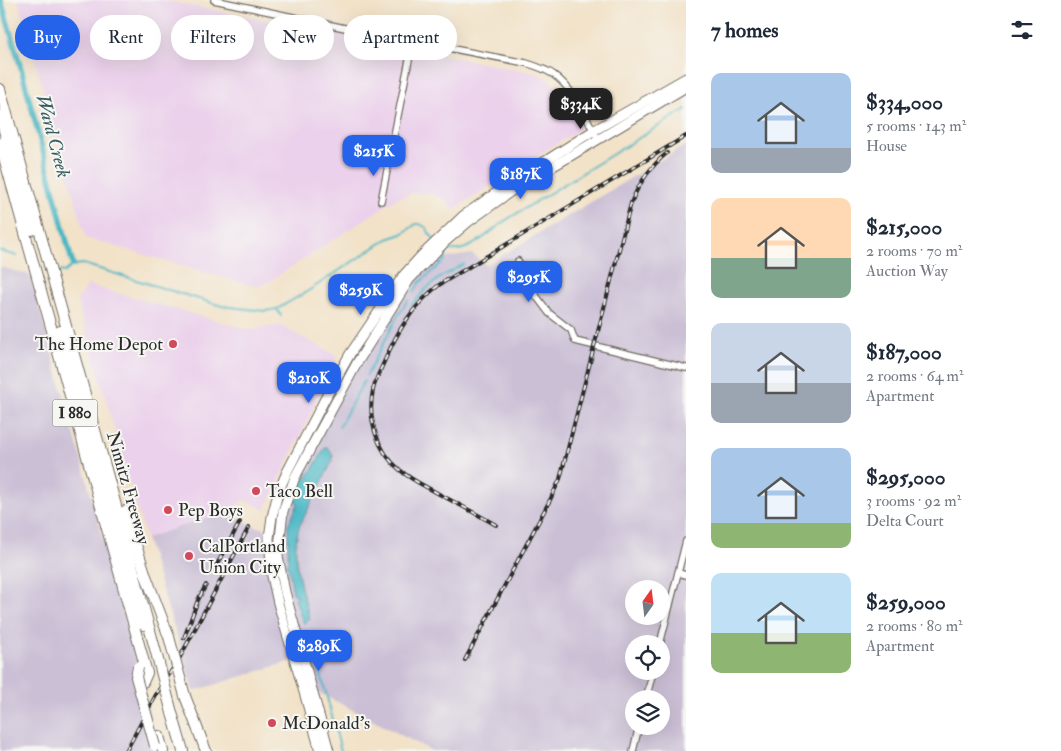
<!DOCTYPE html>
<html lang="en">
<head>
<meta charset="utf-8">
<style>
	:root { --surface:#fff; --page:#f2f2f3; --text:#1f2937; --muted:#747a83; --accent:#2563eb }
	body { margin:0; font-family:"IM FELL Double Pica",serif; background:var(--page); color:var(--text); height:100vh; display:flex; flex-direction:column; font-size:19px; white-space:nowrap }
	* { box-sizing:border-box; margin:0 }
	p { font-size:16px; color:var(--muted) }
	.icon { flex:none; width:28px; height:28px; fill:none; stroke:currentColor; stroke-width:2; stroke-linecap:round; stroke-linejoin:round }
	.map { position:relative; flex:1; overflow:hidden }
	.sheet { display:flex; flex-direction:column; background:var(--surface); width:375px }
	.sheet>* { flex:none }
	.guide { position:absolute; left:15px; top:15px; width:475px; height:45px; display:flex; gap:10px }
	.needle { width:32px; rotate:14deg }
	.fabs { position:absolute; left:625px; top:580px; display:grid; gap:10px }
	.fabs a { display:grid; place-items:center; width:45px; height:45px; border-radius:50%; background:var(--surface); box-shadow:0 5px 20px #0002; font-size:25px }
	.price { position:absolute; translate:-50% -42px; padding:0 11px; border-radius:10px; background:var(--accent); color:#fff; font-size:16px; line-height:32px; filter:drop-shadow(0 1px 2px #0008) }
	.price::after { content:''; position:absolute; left:50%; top:30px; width:15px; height:11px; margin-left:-8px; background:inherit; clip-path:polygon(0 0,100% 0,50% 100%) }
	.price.active { background:#222; color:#fff }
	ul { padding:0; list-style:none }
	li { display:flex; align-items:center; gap:15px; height:125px; padding:0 25px }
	li span { display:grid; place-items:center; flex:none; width:140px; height:100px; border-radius:10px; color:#555 }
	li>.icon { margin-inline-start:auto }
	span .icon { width:60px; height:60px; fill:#fffc; stroke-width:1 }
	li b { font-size:21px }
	h2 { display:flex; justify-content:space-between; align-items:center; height:60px; padding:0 25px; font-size:21px }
	.pill { padding:0 18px; border-radius:22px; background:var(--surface); box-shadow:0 5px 20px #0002; font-size:18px; line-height:45px }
	.pill.active { background:var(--accent); color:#fff }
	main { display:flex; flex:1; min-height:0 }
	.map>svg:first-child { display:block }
</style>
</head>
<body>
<main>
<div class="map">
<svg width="686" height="751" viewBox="0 0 686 751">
	<rect width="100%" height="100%" fill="#f6f6f2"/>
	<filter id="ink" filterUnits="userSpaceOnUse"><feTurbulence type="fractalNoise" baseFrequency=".02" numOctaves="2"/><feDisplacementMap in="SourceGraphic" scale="10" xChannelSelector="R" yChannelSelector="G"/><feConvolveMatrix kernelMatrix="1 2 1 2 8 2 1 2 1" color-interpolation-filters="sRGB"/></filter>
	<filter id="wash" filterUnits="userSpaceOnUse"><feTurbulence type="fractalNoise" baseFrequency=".0096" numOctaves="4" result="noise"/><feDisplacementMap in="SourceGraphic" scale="20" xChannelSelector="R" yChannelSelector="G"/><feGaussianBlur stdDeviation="1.12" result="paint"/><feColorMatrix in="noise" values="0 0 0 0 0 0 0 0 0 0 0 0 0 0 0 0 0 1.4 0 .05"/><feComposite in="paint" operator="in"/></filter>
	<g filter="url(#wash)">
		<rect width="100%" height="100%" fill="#f2e2c8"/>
		<g fill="#ebd1eb">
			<path d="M18,0H161L540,74L563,91L583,127L454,209L444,199L431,193H412L396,199L267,283L259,286L250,285L86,238Z"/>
			<path d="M88,285L250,330L279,325L338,356L265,510L244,500L227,511L146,538L77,300Z"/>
		</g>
		<g fill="#cbbfd5" fill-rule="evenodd">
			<path d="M686,145V751H432L312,689L281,572V523L295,477L357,363L427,261L472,254L486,265ZM634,589H661V616H634ZM634,644H661V671H634ZM634,699H661V726H634Z"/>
			<path d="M0,267L30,275L143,682L156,751H0Z"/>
			<path d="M227,511L237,518L257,527L270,530V559L295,660L194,691L146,538Z"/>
		</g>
		<path fill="#4ab7c4" stroke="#3a7178" d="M325,448H328L333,455L332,462L300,525C289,554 302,590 310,619L308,621L304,623L302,620L295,599L297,596L293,593L288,566L286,565L288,561V525L298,504L294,499L302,479L308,476Z"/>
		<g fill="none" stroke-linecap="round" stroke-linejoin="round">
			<g stroke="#4ab7c4" stroke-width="2">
				<path d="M445,248C464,258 489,233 503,222L686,109"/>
				<path d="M0,251L17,256"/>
				<path d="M59,271L65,272L73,265L83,264L222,306L265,311L277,309L308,291L387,239L402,234L416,224H420L427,228L429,233L434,239"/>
				<path d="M414,292L419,283L444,261L448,250"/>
				<path d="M412,305L426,289L441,277L464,264"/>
				<path d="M277,309L281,316"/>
				<path d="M367,375L397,317L408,300"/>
				<path d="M339,427L364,381"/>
				<path d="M309,636L322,678L341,751"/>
			</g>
			<path stroke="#4ab7c4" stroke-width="5.5" d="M1,0L21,68L73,265"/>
		</g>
	</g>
	<g filter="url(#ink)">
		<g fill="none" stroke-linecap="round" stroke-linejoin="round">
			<g stroke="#716b62" stroke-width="8">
				<g id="street">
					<path d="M214,0L345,28L526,63C536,66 546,69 554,75C575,90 586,118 598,139"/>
					<path d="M381,201L413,40"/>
					<path d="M518,261L531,289L549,313L571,330L575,341L686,368"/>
					<path d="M678,573L686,575"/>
					<path d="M660,644L686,541"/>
					<path d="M646,699L653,671"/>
					<path d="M633,751L639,726"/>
				</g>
			</g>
			<g stroke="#716b62" stroke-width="11">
				<g id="secondary">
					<path d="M320,751L306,699L278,603L272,576L269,538L272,517L278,493L287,472L327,395L350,354L403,276L421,256L463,216L506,186L593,131L686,78"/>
					<path d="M329,751L285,592L278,556L283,511L295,477L357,363L409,280L427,261L446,241L468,222L510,192L686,87"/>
				</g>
			</g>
			<g stroke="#716b62" stroke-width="12">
				<g id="highway">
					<path d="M0,89L107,473L157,656"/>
					<path d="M0,116L32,230"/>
					<path d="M0,143L147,673L143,682"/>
					<path d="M60,331L143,625"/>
					<path d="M125,511L146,576L169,637"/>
					<path d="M185,696L206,751"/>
					<path d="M172,713L183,751"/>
					<path d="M159,736L163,751"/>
				</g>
			</g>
			<use href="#street" stroke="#fff" stroke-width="5.5"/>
			<use href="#secondary" stroke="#fff" stroke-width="9"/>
			<use href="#highway" stroke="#fff" stroke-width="10"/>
			<g stroke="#2b2b2b" stroke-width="4">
				<g id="rail">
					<path d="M496,525C477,514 458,504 439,494C425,486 411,480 400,470C377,451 367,419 373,390C375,380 380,371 384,362C397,332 413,305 439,285L686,136"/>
					<path d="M214,570L240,522"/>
					<path d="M184,638L198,600L206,585"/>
					<path d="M465,660L550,500L560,479L631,203C639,183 651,166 667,153"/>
					<path d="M126,751L158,691L178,661L249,527"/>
				</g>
			</g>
			<use href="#rail" stroke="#f6f6f2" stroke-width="2" stroke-dasharray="5.5" stroke-linecap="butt"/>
			<g stroke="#716b62" stroke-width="12" stroke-linecap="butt">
				<g id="highway-bridge">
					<path d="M169,637L185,696"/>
					<path d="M157,656L172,713"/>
					<path d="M138,667L136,677L155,746"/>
				</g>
			</g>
			<use href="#highway-bridge" stroke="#fff" stroke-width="10"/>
		</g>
	</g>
	<g fill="#d1495b" stroke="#f6f6f2" stroke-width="2">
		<circle cx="173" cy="344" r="5"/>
		<circle cx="256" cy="491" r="5"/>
		<circle cx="168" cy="510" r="5"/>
		<circle cx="189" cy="556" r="5"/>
		<circle cx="272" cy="723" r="5"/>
	</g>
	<g text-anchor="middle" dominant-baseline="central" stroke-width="4" stroke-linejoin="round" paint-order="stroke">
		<rect fill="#f6f6f2" stroke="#686867" stroke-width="1" x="52.5" y="399.5" width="45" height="27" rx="4"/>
		<g font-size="16" font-weight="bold" fill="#2b2b2b">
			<text x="75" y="413">I 880</text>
		</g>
		<g font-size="18" fill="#2b2b2b" stroke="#f6f6f2" text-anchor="start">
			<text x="163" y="344" text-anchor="end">The Home Depot</text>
			<text x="266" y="491">Taco Bell</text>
			<text x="178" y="510">Pep Boys</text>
			<text x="199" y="546">CalPortland<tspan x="199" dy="21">Union City</tspan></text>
			<text x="282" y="723">McDonald's</text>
		</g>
		<g font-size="18" fill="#2b2b2b" stroke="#f6f6f2">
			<text transform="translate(128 488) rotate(74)">Nimitz Freeway</text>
		</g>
		<g font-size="19" font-style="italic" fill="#365c61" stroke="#f6f6f2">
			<text transform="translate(53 136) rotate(75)">Ward Creek</text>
		</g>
	</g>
</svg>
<div class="fabs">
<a><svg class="needle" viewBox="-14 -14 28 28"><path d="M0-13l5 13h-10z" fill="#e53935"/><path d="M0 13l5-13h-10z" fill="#747a83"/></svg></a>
<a><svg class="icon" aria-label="locate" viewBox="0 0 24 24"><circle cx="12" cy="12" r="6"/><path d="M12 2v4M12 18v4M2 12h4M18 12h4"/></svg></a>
<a><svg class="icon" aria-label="layers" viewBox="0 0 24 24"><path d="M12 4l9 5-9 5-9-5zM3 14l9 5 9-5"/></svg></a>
</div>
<b class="price active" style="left:581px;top:130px">$334K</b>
<b class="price" style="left:374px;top:177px">$215K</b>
<b class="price" style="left:521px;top:200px">$187K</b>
<b class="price" style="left:529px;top:303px">$295K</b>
<b class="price" style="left:361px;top:316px">$259K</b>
<b class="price" style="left:309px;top:404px">$210K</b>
<b class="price" style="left:319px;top:672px">$289K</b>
<div class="guide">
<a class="pill active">Buy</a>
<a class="pill">Rent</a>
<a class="pill">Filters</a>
<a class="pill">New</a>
<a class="pill">Apartment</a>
</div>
</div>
<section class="sheet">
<h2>7 homes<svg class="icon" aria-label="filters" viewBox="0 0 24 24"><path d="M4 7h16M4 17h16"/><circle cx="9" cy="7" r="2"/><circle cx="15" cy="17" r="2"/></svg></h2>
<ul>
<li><span style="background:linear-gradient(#a9c7e8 75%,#9aa5b1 0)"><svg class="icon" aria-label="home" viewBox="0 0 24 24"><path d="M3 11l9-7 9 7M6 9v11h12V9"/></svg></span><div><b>$334,000</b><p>5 rooms · 143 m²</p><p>House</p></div></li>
<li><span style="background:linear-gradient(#ffd9b3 60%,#7fa58c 0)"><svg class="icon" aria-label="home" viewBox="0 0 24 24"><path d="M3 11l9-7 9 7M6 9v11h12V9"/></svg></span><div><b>$215,000</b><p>2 rooms · 70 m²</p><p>Auction Way</p></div></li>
<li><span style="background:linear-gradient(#c9d6e8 60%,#9aa5b1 0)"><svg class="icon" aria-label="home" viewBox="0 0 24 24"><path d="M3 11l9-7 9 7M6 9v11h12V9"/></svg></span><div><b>$187,000</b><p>2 rooms · 64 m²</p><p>Apartment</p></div></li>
<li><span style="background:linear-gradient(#a9c7e8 75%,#8fb573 0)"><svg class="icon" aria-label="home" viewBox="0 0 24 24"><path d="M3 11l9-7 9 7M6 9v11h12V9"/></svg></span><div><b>$295,000</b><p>3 rooms · 92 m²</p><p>Delta Court</p></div></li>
<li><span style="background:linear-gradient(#bfe0f5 60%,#8fb573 0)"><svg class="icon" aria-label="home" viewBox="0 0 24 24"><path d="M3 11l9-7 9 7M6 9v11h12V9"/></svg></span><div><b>$259,000</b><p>2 rooms · 80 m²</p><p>Apartment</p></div></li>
</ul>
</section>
</main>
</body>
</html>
